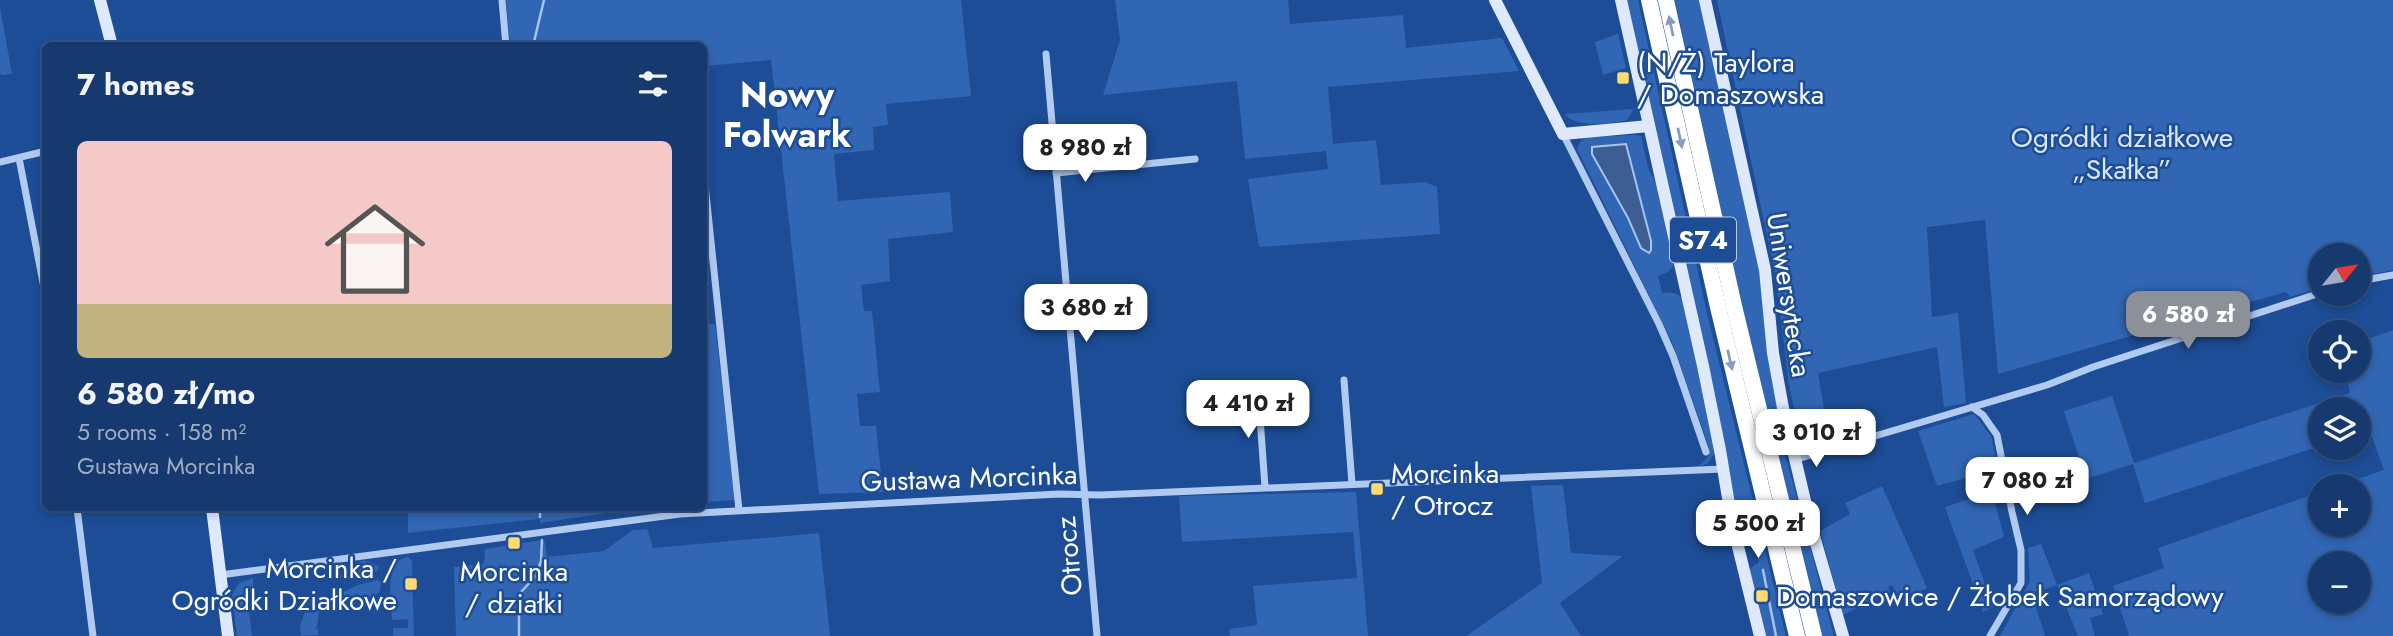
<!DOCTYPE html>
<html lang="en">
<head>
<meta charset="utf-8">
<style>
	:root { --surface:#163a70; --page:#1f4175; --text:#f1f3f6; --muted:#9eadc3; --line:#355483; --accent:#8c9099 }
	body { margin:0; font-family:Jost,sans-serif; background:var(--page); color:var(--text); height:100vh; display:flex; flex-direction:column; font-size:26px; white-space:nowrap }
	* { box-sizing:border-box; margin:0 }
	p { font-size:23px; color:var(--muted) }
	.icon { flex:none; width:38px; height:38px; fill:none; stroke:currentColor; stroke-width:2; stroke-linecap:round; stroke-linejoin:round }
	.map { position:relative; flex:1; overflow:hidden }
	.details { position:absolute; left:42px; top:42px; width:665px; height:469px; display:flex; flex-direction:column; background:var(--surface); border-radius:10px; box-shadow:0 4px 10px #0003,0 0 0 2px var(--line) }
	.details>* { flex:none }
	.needle { width:46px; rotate:60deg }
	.buttons { position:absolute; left:2308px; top:243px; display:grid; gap:14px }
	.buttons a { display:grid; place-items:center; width:63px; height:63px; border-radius:50%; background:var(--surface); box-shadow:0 4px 10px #0003,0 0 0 2px var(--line); font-size:35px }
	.price { position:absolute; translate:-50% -60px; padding:0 16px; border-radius:14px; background:#fff; color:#222; font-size:23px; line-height:46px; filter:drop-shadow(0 2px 4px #0008) }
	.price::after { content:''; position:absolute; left:50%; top:42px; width:21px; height:16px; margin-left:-10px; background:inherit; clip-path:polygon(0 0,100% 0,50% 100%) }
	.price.active { background:var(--accent); color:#fff }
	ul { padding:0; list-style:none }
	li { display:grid; align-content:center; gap:14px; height:371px; padding:0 35px }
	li+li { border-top:2px solid var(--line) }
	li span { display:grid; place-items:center; height:217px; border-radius:10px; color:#555 }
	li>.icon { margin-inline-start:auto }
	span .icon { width:126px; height:126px; fill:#fffc; stroke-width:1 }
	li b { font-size:30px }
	h2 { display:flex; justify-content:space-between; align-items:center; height:84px; padding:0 35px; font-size:30px }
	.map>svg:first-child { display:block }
</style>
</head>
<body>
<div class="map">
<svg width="2393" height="636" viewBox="0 0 2393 636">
	<rect width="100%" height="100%" fill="#1d4d96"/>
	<g fill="#3166b4" fill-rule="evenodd">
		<path d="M506,0H961L971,96L886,104L888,125L873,127L874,150L834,154L838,201L950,192L953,232L888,239L890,281L861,285L864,311H872L880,392L857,394L860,426H876L883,492L819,494L771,60L704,66V46L510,45Z"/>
		<path d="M1115,0H1288L1290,24L1403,15L1406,48L1502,38L1519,71L1328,87L1333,144L1376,140L1381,185L1425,182L1437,187L1440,234L1259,247L1248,179L1328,169L1326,151L1245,159L1237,81L1103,95L1120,40Z"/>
		<path d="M1626,0H1638L1706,309L1786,636H1764L1747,571L1759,562L1755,545L1742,541Z"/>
		<path d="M1675,0H1700L1759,270L1769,361L1786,457L1834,636H1821L1739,295Z"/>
		<path d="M1717,0H2393V270L2359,277V256H2320V288L2290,297L2286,292L1998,374L1985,220L1927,227L1932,317L1958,313L1966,403L1944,407L1937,347L1818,373L1830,445L1804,453L1789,385L1775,273Z"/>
		<path d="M0,7L12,74L1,75L0,71Z"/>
		<path d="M1618,34L1626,68L1603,75L1595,42Z"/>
		<path d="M1634,109L1627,120C1612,124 1574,128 1565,114Z"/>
		<path d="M1634,135L1641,136L1649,171L1656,182L1674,259L1673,266L1668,272L1658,276L1662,293C1672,293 1678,291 1683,301L1715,452L1708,463L1698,467L1709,456V447L1672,342L1577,149L1580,142L1587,137Z"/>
		<path d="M715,324L735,500L704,502V325Z"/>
		<path d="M2393,330V636H2129L2113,586L2164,568L2158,548L2320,492V525H2359V486H2338L2384,470L2370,431L2359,434V410H2320V446L2145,503L2133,464L2086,479L2064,411L2112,396L2134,463L2350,393L2345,371H2359V342ZM2320,564H2359V602H2320Z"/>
		<path d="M1974,414L1991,436L1998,469L1937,486L1918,431Z"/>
		<path d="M1563,485L1571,553L1623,556L1560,603L1581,636H1466L1542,583L1531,486Z"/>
		<path d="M1882,486L1927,588L1901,601L1892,585L1888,587L1890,592L1843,615L1820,531L1850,514L1845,503Z"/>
		<path d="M1356,492L1368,636H1230L1229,629L1257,625L1253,586L1357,578L1353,532L1182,542L1179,496Z"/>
		<path d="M1992,492L2004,537L1973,550L1993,607L1983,612L1945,507Z"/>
		<path d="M408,508H539V519L408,533Z"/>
		<path d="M540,508H640L540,523Z"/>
		<path d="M647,529L653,548L819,533L830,636H456L454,567L484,564L485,549L542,540L545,543L547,557L604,551L633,530Z"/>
		<path d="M2041,544L2057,585L2089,573L2103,614L2090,618L2095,636H2078L2057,585L2032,594L2045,636H2000L2030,581L2028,548Z"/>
		<path d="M408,557L412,561L414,636H393V628H408V619L392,620C392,601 383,561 408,557Z"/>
		<path d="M363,561L370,562L379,567L377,571L343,578L331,575L360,570L359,562Z"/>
		<path d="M253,578V589L247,593L252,636H237L232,595L239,583Z"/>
		<path d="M378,580L381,581L380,591L372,599L335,601L327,604L325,600L358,585Z"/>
		<path d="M324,601L326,605L319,612L317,627L315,628L318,629V635L301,636L300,625L306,609Z"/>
	</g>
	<path fill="#3c5e93" stroke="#a4c5f1" stroke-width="2" d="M1626,144L1651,241V250L1649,253L1641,248L1628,218L1592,154V147Z"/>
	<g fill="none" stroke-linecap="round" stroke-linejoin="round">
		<g stroke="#a4c5f1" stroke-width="2.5">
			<path d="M533,46L544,0"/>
			<path d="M540,508V517"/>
			<path d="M1763,570L1776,636"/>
			<path d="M519,636V594L536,576L541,561L542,540"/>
		</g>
		<g stroke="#b1caef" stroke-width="7">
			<path d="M502,0L506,46"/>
			<path d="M1046,54L1097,636"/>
			<path d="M1563,134L1659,324L1673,356L1706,452"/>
			<path d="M19,158L46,298"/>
			<path d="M0,162L46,151"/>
			<path d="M1056,173L1195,159"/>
			<path d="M704,175L739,510"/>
			<path d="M2359,281L2393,275"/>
			<path d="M1344,380L1352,484"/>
			<path d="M1258,390L1265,487"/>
			<path d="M1972,407L1983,415L1997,435L2012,512L2021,550V583L1990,636"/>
			<path d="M1794,460L2047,385L2093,367L2320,293"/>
			<path d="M77,508L93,636"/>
			<path d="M220,575L680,514L1059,494L1100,495L1723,469"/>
		</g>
		<g stroke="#dee9fb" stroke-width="12">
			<path d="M100,0L112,46"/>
			<path d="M1495,0L1563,134L1649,126"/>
			<path d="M1621,0L1703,366L1720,450L1732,522L1760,636"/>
			<path d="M1705,0L1765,270L1773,353L1783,408L1811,526L1843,636"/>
			<path d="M212,508L228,636"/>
		</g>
		<g stroke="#fff" stroke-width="16">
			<path d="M1649,0L1718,307L1797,636"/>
			<path d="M1666,0L1734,306L1814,636"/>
		</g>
	</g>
	<defs><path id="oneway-solid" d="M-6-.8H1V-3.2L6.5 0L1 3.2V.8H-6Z" transform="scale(1.75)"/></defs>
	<g fill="#839dc5">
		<use href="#oneway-solid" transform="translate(1671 26) rotate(-102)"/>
		<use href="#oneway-solid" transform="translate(1680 138) rotate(78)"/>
		<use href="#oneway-solid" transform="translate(1730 360) rotate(77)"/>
	</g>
	<g fill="#ffdb6f" stroke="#1d4d96" stroke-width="2.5">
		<rect x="1616" y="71" width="14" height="14" rx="3.5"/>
		<rect x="1370" y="482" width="14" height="14" rx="3.5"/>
		<rect x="507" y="536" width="14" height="14" rx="3.5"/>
		<rect x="404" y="577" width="14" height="14" rx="3.5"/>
		<rect x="1755" y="589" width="14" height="14" rx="3.5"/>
	</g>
	<g text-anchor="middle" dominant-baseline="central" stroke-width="5" stroke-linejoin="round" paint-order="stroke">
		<rect fill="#1d4d96" stroke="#bbcae0" stroke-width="2" x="1670" y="217.5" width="66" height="45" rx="5"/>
		<g font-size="26" font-weight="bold" fill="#fff">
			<text x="1703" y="240">S74</text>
		</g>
		<g font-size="28" fill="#fff" stroke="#1d4d96" text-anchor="start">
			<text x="1637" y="62">(N/Ż) Taylora<tspan x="1637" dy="32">/ Domaszowska</tspan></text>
			<text x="1391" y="473">Morcinka<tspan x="1391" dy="32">/ Otrocz</tspan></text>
			<text x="397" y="568" text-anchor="end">Morcinka /<tspan x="397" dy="32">Ogródki Działkowe</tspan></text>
			<text x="514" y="571" text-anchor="middle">Morcinka<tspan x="514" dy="32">/ działki</tspan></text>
			<text x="1776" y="596">Domaszowice / Żłobek Samorządowy</text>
		</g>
		<g font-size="28" fill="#d7e6fb" stroke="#1d4d96">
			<text x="2122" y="137">Ogródki działkowe<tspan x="2122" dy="32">„Skałka”</tspan></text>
		</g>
		<g font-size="28" fill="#fff" stroke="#1d4d96">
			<text transform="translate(1789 295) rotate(81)">Uniwersytecka</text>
			<text transform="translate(969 478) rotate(-2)">Gustawa Morcinka</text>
			<text transform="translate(1069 556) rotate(-95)">Otrocz</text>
		</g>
		<g font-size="35" font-weight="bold" fill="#fff" stroke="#1d4d96">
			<text x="787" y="95">Nowy<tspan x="787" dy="40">Folwark</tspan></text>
		</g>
	</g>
</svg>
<div class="buttons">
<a><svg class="needle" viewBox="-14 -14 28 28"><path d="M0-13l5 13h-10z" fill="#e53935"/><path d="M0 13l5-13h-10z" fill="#9eadc3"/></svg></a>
<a><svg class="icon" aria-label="locate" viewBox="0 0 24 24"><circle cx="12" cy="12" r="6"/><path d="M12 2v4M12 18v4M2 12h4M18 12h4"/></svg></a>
<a><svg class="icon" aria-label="layers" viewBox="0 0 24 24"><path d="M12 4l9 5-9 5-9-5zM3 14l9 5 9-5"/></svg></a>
<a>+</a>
<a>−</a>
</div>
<b class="price" style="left:1085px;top:184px">8 980 zł</b>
<b class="price" style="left:1086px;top:344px">3 680 zł</b>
<b class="price active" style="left:2188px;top:351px">6 580 zł</b>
<b class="price" style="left:1248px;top:440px">4 410 zł</b>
<b class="price" style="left:1816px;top:469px">3 010 zł</b>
<b class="price" style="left:2027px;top:517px">7 080 zł</b>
<b class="price" style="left:1758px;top:560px">5 500 zł</b>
<section class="details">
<h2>7 homes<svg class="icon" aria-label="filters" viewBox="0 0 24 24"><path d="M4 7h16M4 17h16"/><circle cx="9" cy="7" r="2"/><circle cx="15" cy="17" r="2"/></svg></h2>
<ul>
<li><span style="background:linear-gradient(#f6c9c9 75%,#c2b280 0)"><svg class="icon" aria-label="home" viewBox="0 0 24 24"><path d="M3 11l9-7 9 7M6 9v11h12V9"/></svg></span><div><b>6 580 zł/mo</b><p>5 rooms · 158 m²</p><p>Gustawa Morcinka</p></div></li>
</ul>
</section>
</div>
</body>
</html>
